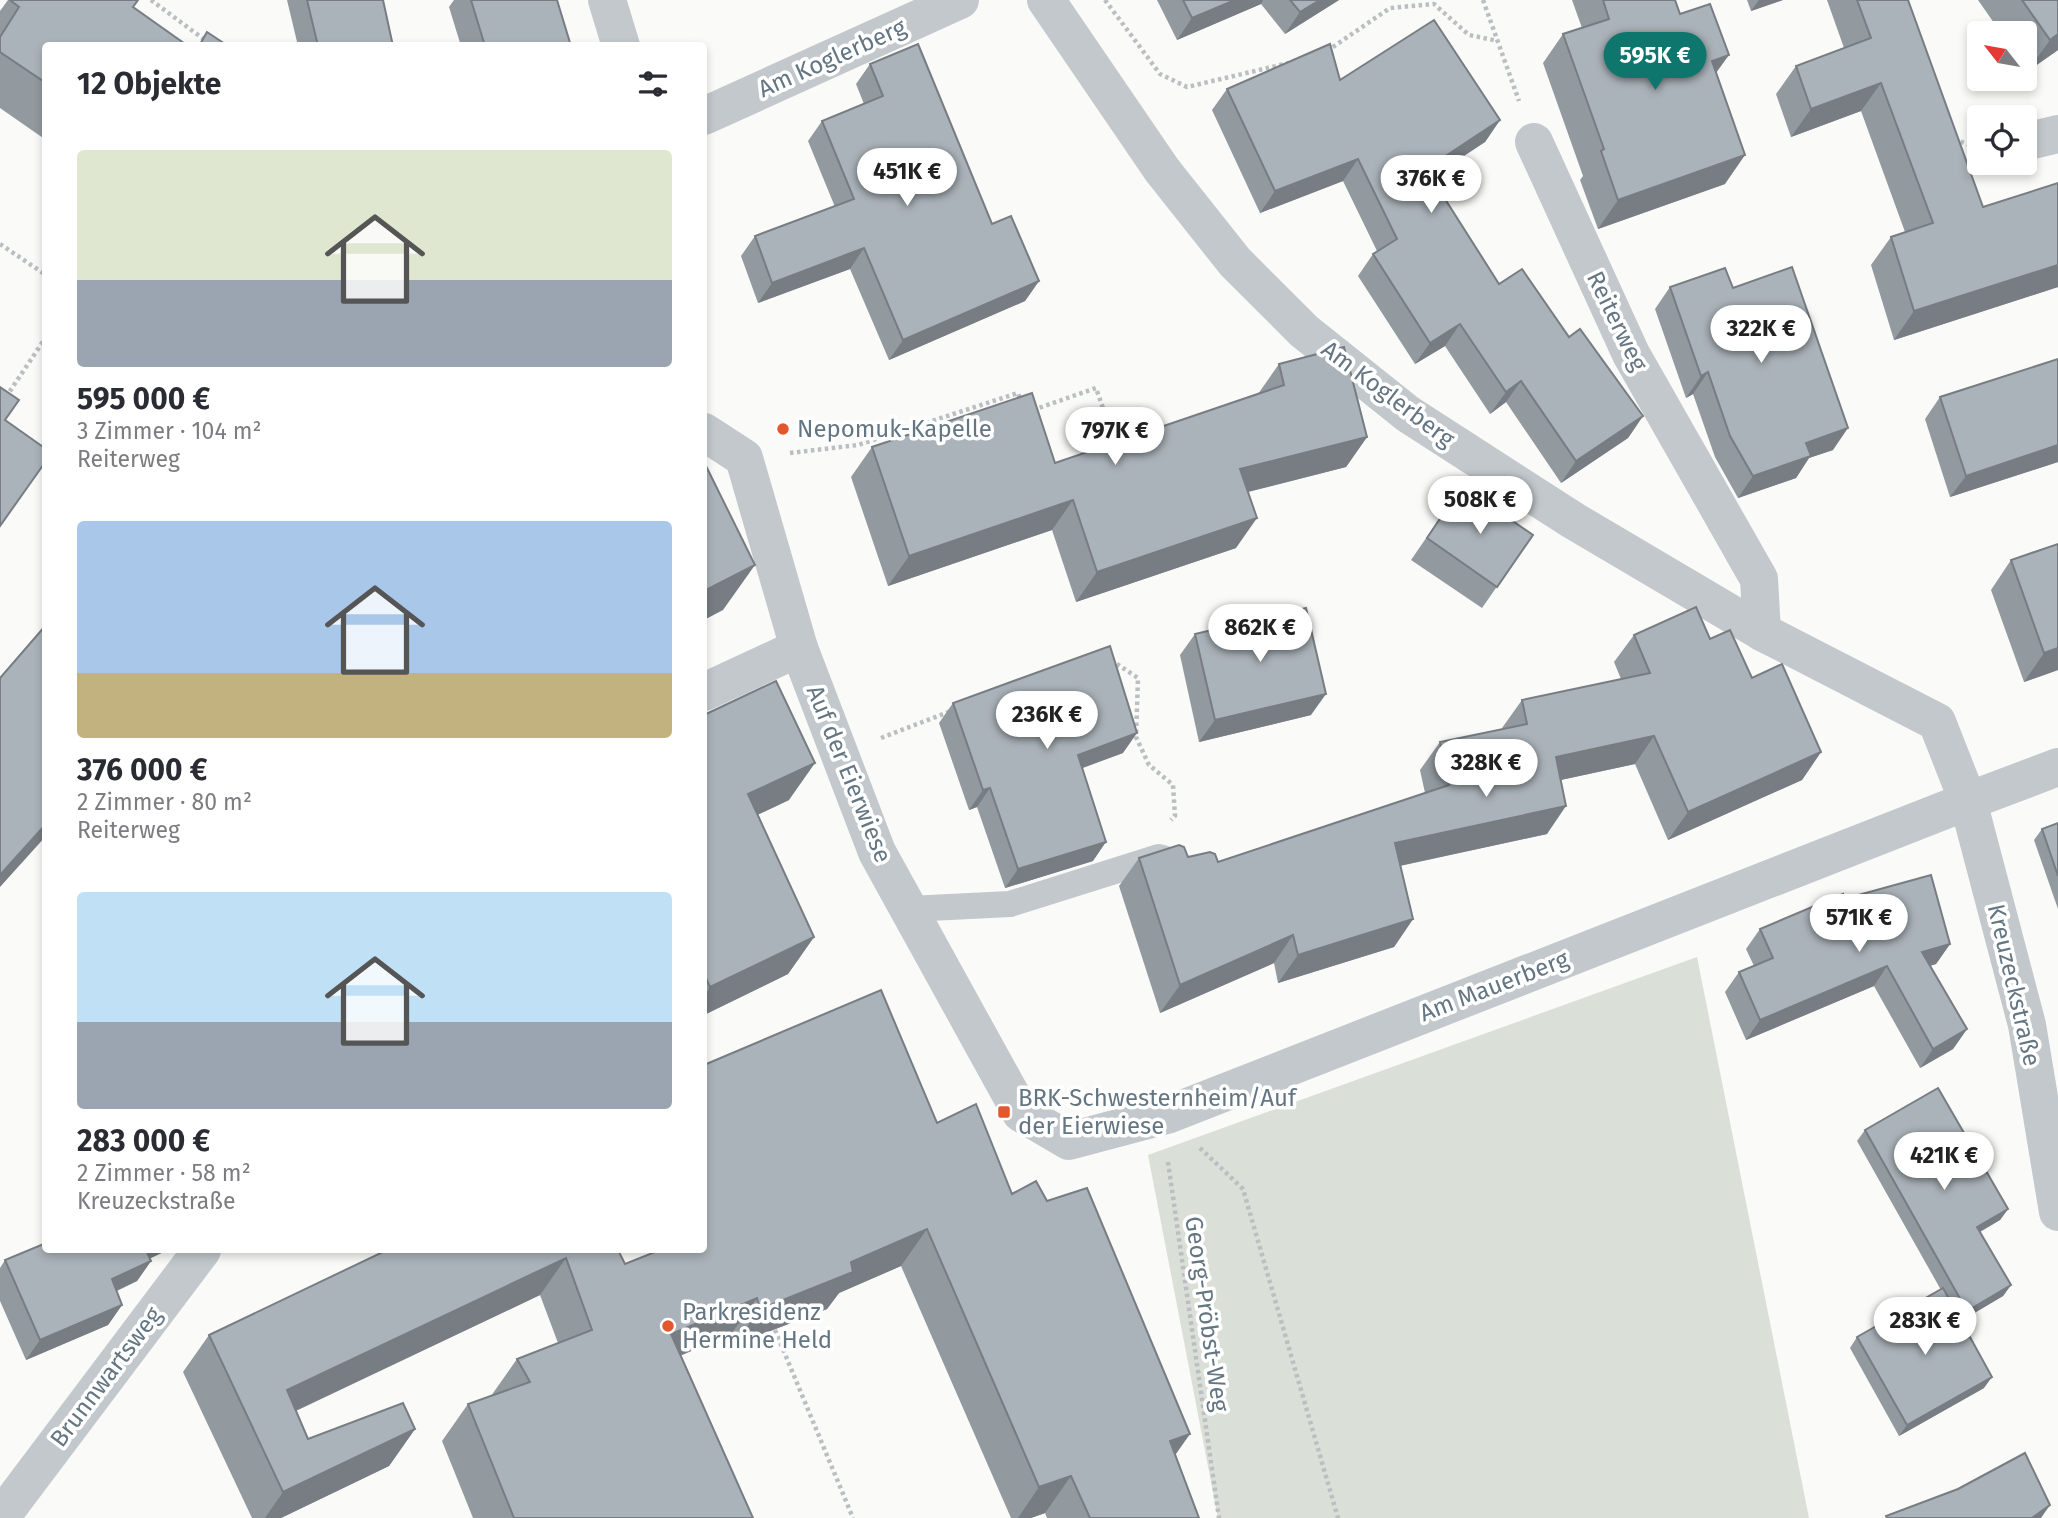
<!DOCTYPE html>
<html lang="de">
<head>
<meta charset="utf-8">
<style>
	:root { --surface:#fff; --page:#f7f7f7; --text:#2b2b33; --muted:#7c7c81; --accent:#0f766e }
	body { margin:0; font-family:"Fira Sans",sans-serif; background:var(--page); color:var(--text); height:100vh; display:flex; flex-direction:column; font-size:26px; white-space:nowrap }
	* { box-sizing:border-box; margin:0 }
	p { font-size:23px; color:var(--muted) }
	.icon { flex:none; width:38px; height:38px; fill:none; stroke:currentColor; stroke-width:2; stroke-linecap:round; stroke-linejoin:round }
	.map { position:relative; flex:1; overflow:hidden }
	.drawer { position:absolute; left:42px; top:42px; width:665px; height:1211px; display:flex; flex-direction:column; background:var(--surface); border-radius:7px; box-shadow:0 4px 10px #0003 }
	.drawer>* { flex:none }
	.needle { width:46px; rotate:301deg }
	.fabs { position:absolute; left:1967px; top:21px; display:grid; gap:14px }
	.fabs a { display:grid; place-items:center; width:70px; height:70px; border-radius:7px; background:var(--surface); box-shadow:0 4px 10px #0003; font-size:35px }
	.price { position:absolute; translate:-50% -60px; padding:0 16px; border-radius:24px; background:#fff; color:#222; font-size:23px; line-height:46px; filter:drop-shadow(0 2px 4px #0008) }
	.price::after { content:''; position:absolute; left:50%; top:42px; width:21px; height:16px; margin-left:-10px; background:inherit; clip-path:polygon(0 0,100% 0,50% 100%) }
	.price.on { background:var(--accent); color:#fff }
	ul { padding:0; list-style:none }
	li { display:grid; align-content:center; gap:14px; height:371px; padding:0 35px }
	li span { display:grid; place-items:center; height:217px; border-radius:7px; color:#555 }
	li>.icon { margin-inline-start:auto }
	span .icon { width:126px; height:126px; fill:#fffc; stroke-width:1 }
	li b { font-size:30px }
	h2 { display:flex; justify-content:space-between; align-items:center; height:84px; padding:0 35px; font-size:30px }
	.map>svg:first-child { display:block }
</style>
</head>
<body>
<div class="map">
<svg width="2058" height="1518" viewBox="0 0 2058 1518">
	<rect width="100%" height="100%" fill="#fafaf8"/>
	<path fill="#dadfd7" d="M1697,957L1809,1518H1218L1148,1155Z"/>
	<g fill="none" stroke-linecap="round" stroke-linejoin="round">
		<g stroke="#bbbfc2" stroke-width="4.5" stroke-dasharray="3.5 3.5" stroke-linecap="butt">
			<path d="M151,0L213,46"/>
			<path d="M1105,0L1160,74L1187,87L1289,63"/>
			<path d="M1483,0L1519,101"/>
			<path d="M1327,51L1390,8L1434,4L1469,35L1498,41"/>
			<path d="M1954,139L1979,149"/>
			<path d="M0,244L46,275"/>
			<path d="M0,393L6,397L46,337"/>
			<path d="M1033,410L1096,388L1116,446"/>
			<path d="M790,453L858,445L1018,393L1021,402"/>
			<path d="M1111,660L1138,678L1136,737L1149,765L1173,785L1175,816L1171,820"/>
			<path d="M881,738L951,711"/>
			<path d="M1200,1148L1243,1189L1338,1518"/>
			<path d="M1168,1162L1219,1518"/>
			<path d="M775,1330L853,1518"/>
		</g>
		<path stroke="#c3c8cc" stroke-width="26" d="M909,909L1010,904L1159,857L1166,859"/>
		<g stroke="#c3c8cc" stroke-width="38">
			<path d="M607,0L621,46"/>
			<path d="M1046,0L1162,170L1235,262L1304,331L1408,414L1574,521L1762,632L1937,722L1968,801L2027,1025L2058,1212"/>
			<path d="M704,116L960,0"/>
			<path d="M1534,142L1631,354L1759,579L1762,632"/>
			<path d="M2025,142L2058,134"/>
			<path d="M704,432L744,458L799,648L877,852L1021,1113L1069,1141L1167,1115L1968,801L2058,767"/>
			<path d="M704,692L799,648"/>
			<path d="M10,1505L202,1250"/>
		</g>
	</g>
	<g fill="#929a9f">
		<path d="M8,0H138L133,7L46,46V140L0,108V11Z"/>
		<path d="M287,0H383L393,46H298Z"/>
		<path d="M454,0H557L571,46H461L449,7Z"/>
		<path d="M1157,0H1339L1285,34L1261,4L1177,40Z"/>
		<path d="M1572,0H1675L1680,14L1716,73L1725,184L1598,229L1580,180L1583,176L1543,63L1563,34L1582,28Z"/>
		<path d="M1747,0H1783L1751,11Z"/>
		<path d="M1827,0H1908L1983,207L2058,183V287L1894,340L1871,265L1891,237L1905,232L1861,111L1791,137L1776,94L1796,66L1844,48Z"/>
		<path d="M1978,0H2058V50L2028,71L2025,67V33H2001Z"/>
		<path d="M870,64L992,224L1039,281L1025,301L889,360L850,269L758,303L741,256L755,236L835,207L808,141L822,121L864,104L856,84Z"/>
		<path d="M1340,80L1500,120L1485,142L1431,177L1499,284L1569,337L1643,416L1628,438L1561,483L1506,402L1490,414L1445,346L1415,364L1358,276L1373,254L1377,251L1343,181L1260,213L1212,110L1227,89Z"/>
		<path d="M1670,287L1733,288L1833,450L1809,458L1796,478L1738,498L1715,457L1693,394L1686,398L1655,309Z"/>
		<path d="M2058,359V462L1950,497L1925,419L1940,397Z"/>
		<path d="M1279,364L1367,437L1346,467L1248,492L1236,548L1076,602L1052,530L888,586L851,477L872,447L1055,463L1258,394Z"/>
		<path d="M1462,486L1533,535L1482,608L1411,560Z"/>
		<path d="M2058,544V670L2024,682L1991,590L2011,560Z"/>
		<path d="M1195,634L1311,715L1199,742L1180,655Z"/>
		<path d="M1634,635L1710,639L1752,678L1821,752L1802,780L1668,840L1635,764L1561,780L1547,834L1400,866L1413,919L1394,947L1278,983L1274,963L1160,1013L1119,886L1139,858L1188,857L1218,862L1425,793L1420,770L1440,742L1503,729L1502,728L1522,700L1621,679L1614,662Z"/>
		<path d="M953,703L1123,753L1083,768L1093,861L1005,888L977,807L969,810L939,723Z"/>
		<path d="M704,715L789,800L757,815L814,937L788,974L704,1015Z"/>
		<path d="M2058,823V909L2034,840L2042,829Z"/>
		<path d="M1844,899L1950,944L1936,964L1930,966L1967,1029L1953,1049L1920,1068L1874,986L1746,1040L1725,992L1739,972L1754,966L1746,949L1760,929Z"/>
		<path d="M704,1065L937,1123L1012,1194L1175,1455L1199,1518H1047L1045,1513L1031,1518H1011L901,1266L839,1293L827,1309L734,1345L731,1334L680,1356L753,1518H473L442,1441L468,1404L491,1396L517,1359L558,1343L540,1295L296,1411L308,1439L415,1429L389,1466L281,1518H252L183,1372L209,1335L387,1250H618L625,1264L704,1250Z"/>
		<path d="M1865,1130L2008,1209L2000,1220L1980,1232L2011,1285L2003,1296L1961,1321L1984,1388L1899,1436L1850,1348L1857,1337L1941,1290L1857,1141Z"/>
		<path d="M46,1250H168L150,1258L151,1261L137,1281L117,1291L122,1305L108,1325L26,1360L0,1301V1268L5,1260Z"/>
	</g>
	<g fill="#777d82">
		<path d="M1235,0H1263L1261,4L1177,40L1192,18Z"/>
		<path d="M1320,0H1339L1285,34L1300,12Z"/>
		<path d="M1759,0H1783L1751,11Z"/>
		<path d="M2058,34V50L2028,71L2050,40Z"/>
		<path d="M1729,55L1708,84L1712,61Z"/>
		<path d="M1881,83L1861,111L1791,137L1811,109Z"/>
		<path d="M1500,120L1485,142L1411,191L1426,169Z"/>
		<path d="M1745,155L1725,184L1598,229L1618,200Z"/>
		<path d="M1358,159L1343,181L1260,213L1275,191Z"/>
		<path d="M864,248L850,269L758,303L772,283Z"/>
		<path d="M2058,265V287L1894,340L1914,311Z"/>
		<path d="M1039,281L1025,301L889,360L903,340Z"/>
		<path d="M1460,324L1445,346L1415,364L1430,343Z"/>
		<path d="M1708,372L1693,394L1686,398L1701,376Z"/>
		<path d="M1521,381L1506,402L1490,414L1506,392Z"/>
		<path d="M1643,416L1628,438L1561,483L1576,461Z"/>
		<path d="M1848,428L1833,450L1809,458L1796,478L1738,498L1753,476L1806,443Z"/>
		<path d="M1367,437L1346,467L1219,499L1240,469Z"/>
		<path d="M2058,445V462L1950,497L1966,476Z"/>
		<path d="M1073,500L1052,530L888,586L909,556Z"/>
		<path d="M1257,518L1236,548L1076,602L1097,572Z"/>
		<path d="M755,565L723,610L704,620V591Z"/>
		<path d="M2058,648V670L2024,682L2044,653Z"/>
		<path d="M1326,694L1311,715L1199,742L1215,720Z"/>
		<path d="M1137,733L1123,753L1065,774L1078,755Z"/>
		<path d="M1654,736L1635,764L1537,785L1556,757Z"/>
		<path d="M1821,752L1802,780L1668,840L1688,812Z"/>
		<path d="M815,763L789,800L723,831L748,794Z"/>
		<path d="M990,788L977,807L969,810L983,790Z"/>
		<path d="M1566,806L1547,834L1375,871L1395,843Z"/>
		<path d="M46,824V836L0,887V875Z"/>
		<path d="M1106,842L1093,861L1005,888L1018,869Z"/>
		<path d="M1413,919L1394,947L1278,983L1298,955Z"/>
		<path d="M1293,935L1274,963L1160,1013L1180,985Z"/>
		<path d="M814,937L788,974L704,1015V997L710,987Z"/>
		<path d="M1950,944L1936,964L1908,972L1922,952Z"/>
		<path d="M1887,966L1874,986L1746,1040L1760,1020Z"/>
		<path d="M1967,1029L1953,1049L1920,1068L1933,1049Z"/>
		<path d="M2008,1209L2000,1220L1969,1238L1977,1227Z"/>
		<path d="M927,1229L901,1266L839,1293L827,1309L734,1345L760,1309L851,1262Z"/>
		<path d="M144,1250H168L132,1267Z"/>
		<path d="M566,1258L540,1295L261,1427L287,1390Z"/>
		<path d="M151,1261L137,1281L98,1299L112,1279Z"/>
		<path d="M2011,1285L2003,1296L1959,1322L1967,1311Z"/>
		<path d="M757,1298L731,1334L645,1370L671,1334Z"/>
		<path d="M122,1305L108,1325L26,1360L40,1340Z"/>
		<path d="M1992,1377L1984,1388L1899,1436L1907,1425Z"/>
		<path d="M415,1429L389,1466L281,1518H265L283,1492Z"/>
		<path d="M1190,1434L1164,1471L1170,1441Z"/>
		<path d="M1071,1476L1045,1513L1031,1518H1018L1039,1487Z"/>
		<path d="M2050,1505L2041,1518H2032Z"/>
	</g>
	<g fill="#aab3b9" stroke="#777d82" stroke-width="2">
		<path d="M10,0H138L133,7L188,46H46V83L0,52V37L19,7Z"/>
		<path d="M307,0H383L393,46H318Z"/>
		<path d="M471,0H557L571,46H485Z"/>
		<path d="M1183,0H1235L1192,18Z"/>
		<path d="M1290,0H1320L1300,12Z"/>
		<path d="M1603,0H1675L1680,14L1710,4L1729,55L1712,61L1745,155L1618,200L1601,151L1604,149L1563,34L1609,19Z"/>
		<path d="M1857,0H1908L1983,207L2058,183V265L1914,311L1891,237L1933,223L1881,83L1811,109L1796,66L1871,38Z"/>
		<path d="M2022,0H2058V34L2050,40Z"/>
		<path d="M1434,20L1500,120L1426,169L1499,284L1522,269L1569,337L1580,329L1643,416L1576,461L1521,381L1506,392L1460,324L1430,343L1373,254L1397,239L1358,159L1275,191L1227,89L1330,44L1340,80Z"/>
		<path d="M207,32L228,46H199Z"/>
		<path d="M918,44L992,224L1011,216L1039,281L903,340L864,248L772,283L755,236L854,199L822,121L883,96L870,64Z"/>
		<path d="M1792,267L1848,428L1806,443L1811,456L1753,476L1730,436L1708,372L1701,376L1670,287L1725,268L1733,288Z"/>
		<path d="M1344,347L1367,437L1240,469L1257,518L1097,572L1073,500L909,556L872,447L1032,393L1055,463L1284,385L1279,364Z"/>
		<path d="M2058,359V445L1966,476L1940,397Z"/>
		<path d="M0,387L19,400L5,420L46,449V461L0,526Z"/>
		<path d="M706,466L755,565L704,591V468Z"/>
		<path d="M1462,486L1533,535L1497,587L1427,538Z"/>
		<path d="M2058,544V648L2044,653L2011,560Z"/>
		<path d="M1696,607L1710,639L1730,630L1752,678L1782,664L1821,752L1688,812L1654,736L1556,757L1566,806L1395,843L1413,919L1298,955L1293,935L1180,985L1139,858L1179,845L1184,847L1188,857L1210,852L1215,854L1218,862L1449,785L1440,742L1527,724L1522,700L1650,673L1634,635Z"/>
		<path d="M1306,608L1326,694L1215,720L1195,634Z"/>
		<path d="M46,625V824L0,875V678Z"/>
		<path d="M1110,646L1137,733L1078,755L1106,842L1018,869L990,788L983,790L953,703Z"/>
		<path d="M776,681L815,763L748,794L814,937L710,987L706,978L704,979V715Z"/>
		<path d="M2058,823V876L2042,829Z"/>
		<path d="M1931,875L1950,944L1922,952L1967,1029L1933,1049L1887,966L1760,1020L1739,972L1773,958L1760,929L1843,894L1844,899Z"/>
		<path d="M881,990L937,1123L976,1104L1012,1194L1036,1181L1047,1201L1087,1188L1190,1434L1170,1441L1199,1518H1090L1071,1476L1039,1487L927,1229L851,1262L853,1272L760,1309L757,1298L671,1334L753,1518H514L468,1404L530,1382L517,1359L592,1330L566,1258L287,1390L308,1439L403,1403L415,1429L283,1492L209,1335L387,1250H618L625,1264L660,1250H704V1065Z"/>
		<path d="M1938,1088L2008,1209L1977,1227L2011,1285L1967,1311L1865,1130Z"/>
		<path d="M46,1243V1250H146L151,1261L112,1279L122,1305L40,1340L5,1260Z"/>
		<path d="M1943,1288L1992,1377L1907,1425L1857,1337Z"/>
		<path d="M2025,1453L2050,1505L2032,1518H1887L1886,1516L1958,1489Z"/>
	</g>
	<g fill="#e4572e" stroke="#fff" stroke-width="2.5">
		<circle cx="783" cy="429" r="7"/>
		<rect x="997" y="1105" width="14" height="14" rx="3.5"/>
		<circle cx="668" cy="1326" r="7"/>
	</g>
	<g text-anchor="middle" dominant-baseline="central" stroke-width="7" stroke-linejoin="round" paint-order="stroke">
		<g font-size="24" fill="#657683" stroke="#fff">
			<text transform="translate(832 58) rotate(-24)">Am Koglerberg</text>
			<text transform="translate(1617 321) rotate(64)">Reiterweg</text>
			<text transform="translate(1388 394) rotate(37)">Am Koglerberg</text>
			<text transform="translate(849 774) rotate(68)">Auf der Eierwiese</text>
			<text transform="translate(2014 985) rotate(77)">Kreuzeckstraße</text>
			<text transform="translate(1494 986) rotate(-21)">Am Mauerberg</text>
			<text transform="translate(1207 1314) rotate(82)">Georg-Pröbst-Weg</text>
			<text transform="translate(106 1377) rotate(-53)">Brunnwartsweg</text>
		</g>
		<g font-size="24" fill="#657683" stroke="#fff" text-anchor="start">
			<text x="797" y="429">Nepomuk-Kapelle</text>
			<text x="1018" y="1098">BRK-Schwesternheim/Auf<tspan x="1018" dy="28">der Eierwiese</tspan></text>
			<text x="682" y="1312">Parkresidenz<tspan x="682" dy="28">Hermine Held</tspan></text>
		</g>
	</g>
</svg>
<div class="fabs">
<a><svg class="needle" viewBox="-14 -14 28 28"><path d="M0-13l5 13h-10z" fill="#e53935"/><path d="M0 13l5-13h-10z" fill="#7c7c81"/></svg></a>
<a><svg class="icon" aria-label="locate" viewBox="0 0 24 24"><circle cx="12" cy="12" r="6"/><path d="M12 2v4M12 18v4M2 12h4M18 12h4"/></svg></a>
</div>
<b class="price on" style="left:1655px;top:92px">595K €</b>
<b class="price" style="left:907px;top:208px">451K €</b>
<b class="price" style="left:1431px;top:215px">376K €</b>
<b class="price" style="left:1761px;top:365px">322K €</b>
<b class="price" style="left:1115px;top:467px">797K €</b>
<b class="price" style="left:1480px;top:536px">508K €</b>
<b class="price" style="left:1260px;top:664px">862K €</b>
<b class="price" style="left:1047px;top:751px">236K €</b>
<b class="price" style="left:1486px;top:799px">328K €</b>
<b class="price" style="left:1859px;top:954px">571K €</b>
<b class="price" style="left:1944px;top:1192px">421K €</b>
<b class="price" style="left:1925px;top:1357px">283K €</b>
<section class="drawer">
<h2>12 Objekte<svg class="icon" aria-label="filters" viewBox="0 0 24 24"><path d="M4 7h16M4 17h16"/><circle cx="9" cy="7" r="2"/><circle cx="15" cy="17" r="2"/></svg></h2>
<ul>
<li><span style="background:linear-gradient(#dfe7d0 60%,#9aa5b1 0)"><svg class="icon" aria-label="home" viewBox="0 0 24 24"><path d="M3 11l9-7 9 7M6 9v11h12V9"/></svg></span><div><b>595 000 €</b><p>3 Zimmer · 104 m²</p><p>Reiterweg</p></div></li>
<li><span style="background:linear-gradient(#a9c7e8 70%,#c2b280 0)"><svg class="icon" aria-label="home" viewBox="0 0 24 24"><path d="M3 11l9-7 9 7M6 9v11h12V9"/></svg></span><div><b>376 000 €</b><p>2 Zimmer · 80 m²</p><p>Reiterweg</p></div></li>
<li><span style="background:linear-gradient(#bfe0f5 60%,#9aa5b1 0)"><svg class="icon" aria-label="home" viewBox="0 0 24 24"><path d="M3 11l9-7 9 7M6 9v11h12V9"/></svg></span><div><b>283 000 €</b><p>2 Zimmer · 58 m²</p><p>Kreuzeckstraße</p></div></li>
</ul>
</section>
</div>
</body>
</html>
